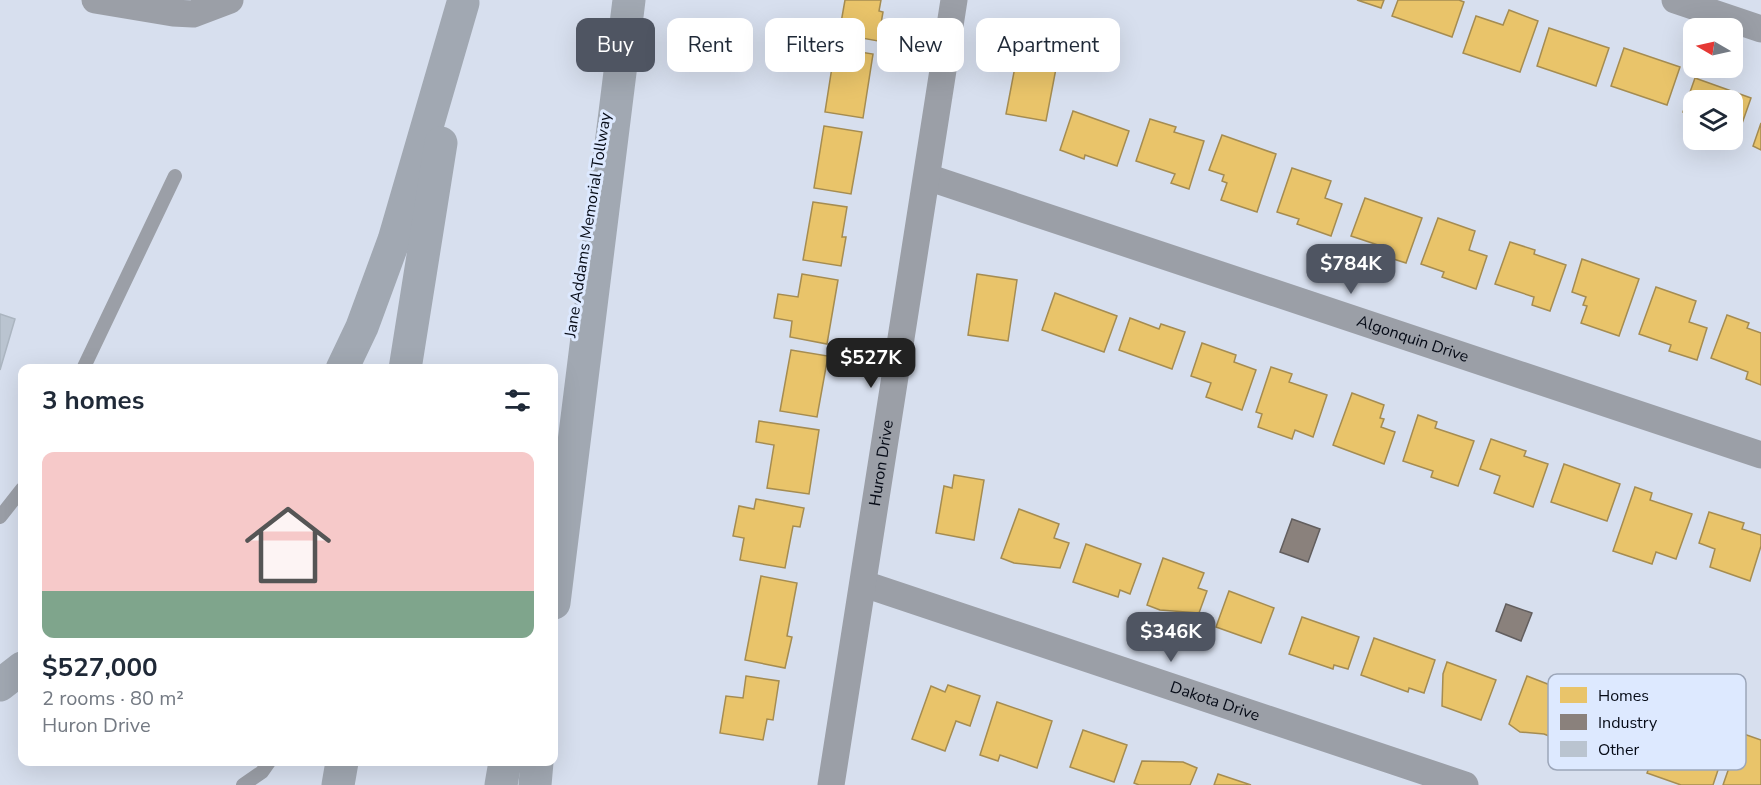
<!DOCTYPE html>
<html lang="en">
<head>
<meta charset="utf-8">
<style>
	:root { --surface:#fff; --page:#f2f2f3; --text:#1f2937; --muted:#747a83; --accent:#4f5562 }
	body { margin:0; font-family:"Nunito Sans",sans-serif; background:var(--page); color:var(--text); height:100vh; display:flex; flex-direction:column; font-size:22px; white-space:nowrap }
	* { box-sizing:border-box; margin:0 }
	p { font-size:20px; color:var(--muted) }
	.icon { flex:none; width:33px; height:33px; fill:none; stroke:currentColor; stroke-width:2; stroke-linecap:round; stroke-linejoin:round }
	.map { position:relative; flex:1; overflow:hidden }
	.panel { position:absolute; left:18px; top:364px; width:540px; height:402px; display:flex; flex-direction:column; background:var(--surface); border-radius:12px; box-shadow:0 6px 24px #0002 }
	.panel>* { flex:none }
	.hud { position:absolute; left:576px; top:18px; width:570px; height:54px; display:flex; gap:12px }
	.needle { width:39px; rotate:279deg }
	.fabs { position:absolute; left:1683px; top:18px; display:grid; gap:12px }
	.fabs a { display:grid; place-items:center; width:60px; height:60px; border-radius:12px; background:var(--surface); box-shadow:0 6px 24px #0002; font-size:30px }
	.price { position:absolute; translate:-50% -51px; padding:0 14px; border-radius:12px; background:var(--accent); color:#fff; font-size:20px; line-height:39px; filter:drop-shadow(0 2px 3px #0008) }
	.price::after { content:''; position:absolute; left:50%; top:36px; width:18px; height:14px; margin-left:-9px; background:inherit; clip-path:polygon(0 0,100% 0,50% 100%) }
	.price.selected { background:#222; color:#fff }
	ul { padding:0; list-style:none }
	li { display:grid; align-content:center; gap:12px; height:318px; padding:0 24px }
	li span { display:grid; place-items:center; height:186px; border-radius:12px; color:#555 }
	li>.icon { margin-inline-start:auto }
	span .icon { width:108px; height:108px; fill:#fffc; stroke-width:1 }
	li b { font-size:26px }
	h2 { display:flex; justify-content:space-between; align-items:center; height:72px; padding:0 24px; font-size:26px }
	.pill { padding:0 21px; border-radius:12px; background:var(--surface); box-shadow:0 6px 24px #0002; font-size:21px; line-height:54px }
	.pill.selected { background:var(--accent); color:#fff }
	.map>svg:first-child { display:block }
</style>
</head>
<body>
<div class="map">
<svg width="1761" height="785" viewBox="0 0 1761 785">
	<rect width="100%" height="100%" fill="#d7dfee"/>
	<g fill="#e9c46a" stroke="#a58c51" stroke-width="1.5">
		<path d="M845,0H881L879,11L883,12L878,41L839,34Z"/>
		<path d="M1357,0H1384L1381,8Z"/>
		<path d="M1398,0H1459L1464,2L1452,37L1392,16Z"/>
		<path d="M1509,10L1538,21L1520,72L1463,53L1476,16L1503,25Z"/>
		<path d="M1549,28L1609,48L1596,86L1537,66Z"/>
		<path d="M835,48L873,54L863,118L825,112Z"/>
		<path d="M1624,48L1680,67L1667,105L1611,86Z"/>
		<path d="M1018,51L1058,58L1046,121L1006,114Z"/>
		<path d="M1695,78L1751,98L1739,132L1732,130V100H1694V116L1683,112Z"/>
		<path d="M1073,111L1129,131L1117,166L1085,155L1084,159L1060,150Z"/>
		<path d="M1150,119L1176,127L1174,132L1204,141L1189,189L1171,183L1175,174L1136,161Z"/>
		<path d="M1761,123V150L1753,146Z"/>
		<path d="M824,126L862,132L851,194L814,188Z"/>
		<path d="M1222,135L1276,154L1257,212L1221,200L1227,183L1222,181L1224,175L1209,170Z"/>
		<path d="M1292,168L1331,181L1325,198L1342,204L1331,236L1297,224L1299,219L1277,212Z"/>
		<path d="M1365,198L1422,218L1406,263L1387,257L1390,249L1351,236Z"/>
		<path d="M813,202L847,207L842,237H846L841,266L803,260Z"/>
		<path d="M1438,218L1475,231L1469,250L1487,256L1476,289L1442,277L1444,272L1421,264Z"/>
		<path d="M1510,242L1535,250L1534,254L1566,265L1550,311L1532,305L1534,297L1495,284Z"/>
		<path d="M1582,259L1639,279L1619,336L1581,323L1587,306L1583,305L1586,297L1572,292Z"/>
		<path d="M802,274L838,280L827,344L790,337L792,321L774,318L778,294L798,297Z"/>
		<path d="M977,274L1017,280L1008,341L968,335Z"/>
		<path d="M1656,287L1696,301L1689,322L1707,328L1697,360L1669,351L1671,345L1639,334Z"/>
		<path d="M1055,293L1117,316L1104,352L1042,330Z"/>
		<path d="M1727,315L1749,323L1747,328L1761,333V385L1746,379L1748,372L1711,358Z"/>
		<path d="M1130,318L1159,329L1161,324L1185,332L1172,369L1119,350Z"/>
		<path d="M1202,343L1236,355L1234,362L1256,370L1242,410L1206,397L1211,383L1191,376Z"/>
		<path d="M791,350L828,356L817,417L780,411Z"/>
		<path d="M1271,367L1292,374L1289,382L1327,395L1313,437L1295,430L1292,439L1258,427L1262,414L1256,412Z"/>
		<path d="M1352,393L1384,405L1380,418L1384,419L1381,427L1395,432L1384,464L1333,445Z"/>
		<path d="M1418,415L1437,422L1435,428L1474,441L1458,486L1431,477L1433,471L1403,461Z"/>
		<path d="M759,421L819,430L809,494L767,488L774,445L756,442Z"/>
		<path d="M1491,439L1526,451L1524,456L1548,464L1533,507L1494,493L1500,476L1480,469Z"/>
		<path d="M1564,464L1620,484L1607,521L1551,502Z"/>
		<path d="M954,475L984,480L974,540L936,533L944,486L952,488Z"/>
		<path d="M1635,487L1652,493L1650,500L1692,514L1676,559L1656,552L1652,564L1613,551Z"/>
		<path d="M756,499L804,508L800,527L793,526L785,568L740,560L744,538L733,536L739,506L754,509Z"/>
		<path d="M1019,509L1059,524L1054,538L1069,543L1060,568L1014,563L1001,558Z"/>
		<path d="M1709,512L1744,523L1742,529L1761,535V546L1750,581L1710,567L1715,549L1699,543Z"/>
		<path d="M1086,544L1141,564L1130,594L1120,590L1118,597L1073,582Z"/>
		<path d="M1163,558L1204,573L1198,588L1207,591L1199,613L1160,610L1147,605Z"/>
		<path d="M761,576L797,583L787,636L792,637L785,668L745,660Z"/>
		<path d="M1229,591L1274,608L1261,643L1216,627Z"/>
		<path d="M1302,617L1359,637L1348,669L1334,665L1333,669L1289,654Z"/>
		<path d="M1374,638L1435,660L1424,693L1409,688L1408,692L1361,675Z"/>
		<path d="M1447,662L1496,680L1481,720L1442,706L1443,674Z"/>
		<path d="M746,676L779,681L773,720L767,719L763,740L720,733L726,696L743,698Z"/>
		<path d="M1527,676L1581,697L1564,742L1544,734L1520,732L1509,724Z"/>
		<path d="M948,685L980,696L970,726L956,721L945,751L912,739L931,686L945,692Z"/>
		<path d="M997,702L1052,721L1037,768L1000,755L998,761L980,755Z"/>
		<path d="M1083,730L1127,745L1114,782L1070,767Z"/>
		<path d="M1662,733L1723,755L1713,785H1681L1647,773Z"/>
		<path d="M1741,733L1761,740V785H1723Z"/>
		<path d="M1142,761L1183,762L1197,768L1190,785H1139L1134,783Z"/>
		<path d="M1218,774L1251,785H1214Z"/>
	</g>
	<g fill="#8a817c" stroke="#625e5e" stroke-width="1.5">
		<path d="M1292,519L1320,529L1308,562L1280,552Z"/>
		<path d="M1506,604L1532,613L1521,641L1496,631Z"/>
	</g>
	<path fill="#bac4d0" stroke="#abb5c0" stroke-width="1.5" d="M0,314L15,319L0,370Z"/>
	<g fill="none" stroke-linecap="round" stroke-linejoin="round">
		<g stroke="#9b9fa7" stroke-width="14">
			<path d="M83,369L175,176"/>
			<path d="M0,517L22,489"/>
			<path d="M243,785L262,772L269,762"/>
		</g>
		<g stroke="#9b9fa7" stroke-width="27">
			<path d="M95,0L173,13L193,14L230,0"/>
			<path d="M1675,0L1761,29"/>
			<path id="s1" d="M927,177L1761,455"/>
			<path id="s2" d="M864,584L1465,785"/>
			<path id="s3" d="M831,785L954,0"/>
		</g>
		<g stroke="#a1a8b2" stroke-width="33">
			<path d="M342,369L362,327L394,240L463,3"/>
			<path d="M405,369L441,143"/>
			<path d="M554,603L629,0"/>
			<path d="M0,685L22,668"/>
			<path d="M338,785L342,762"/>
			<path d="M501,785L505,762"/>
			<path d="M535,785L537,762"/>
		</g>
	</g>
	<g text-anchor="middle" dominant-baseline="central" stroke-width="6" stroke-linejoin="round" paint-order="stroke">
		<g font-size="16" fill="#060b17" stroke="#dde9ff">
			<text transform="translate(588 225) rotate(-81)">Jane Addams Memorial Tollway</text>
			<text stroke="none"><textPath href="#s1" startOffset="512">Algonquin Drive</textPath></text>
			<text stroke="none"><textPath href="#s3" startOffset="326">Huron Drive</textPath></text>
			<text stroke="none"><textPath href="#s2" startOffset="370">Dakota Drive</textPath></text>
		</g>
	</g>
	<rect x="1548" y="674" width="198" height="96" rx="9" fill="#dde9ff" stroke="#9ca6b9" stroke-width="1.5"/>
	<rect x="1560" y="687" width="27" height="16" fill="#e9c46a"/>
	<rect x="1560" y="714" width="27" height="16" fill="#8a817c"/>
	<rect x="1560" y="741" width="27" height="16" fill="#bac4d0"/>
	<g font-size="16" fill="#060b17">
		<text x="1598" y="701">Homes</text>
		<text x="1598" y="728">Industry</text>
		<text x="1598" y="755">Other</text>
	</g>
</svg>
<div class="fabs">
<a><svg class="needle" viewBox="-14 -14 28 28"><path d="M0-13l5 13h-10z" fill="#e53935"/><path d="M0 13l5-13h-10z" fill="#747a83"/></svg></a>
<a><svg class="icon" aria-label="layers" viewBox="0 0 24 24"><path d="M12 4l9 5-9 5-9-5zM3 14l9 5 9-5"/></svg></a>
</div>
<b class="price" style="left:1351px;top:295px">$784K</b>
<b class="price selected" style="left:871px;top:389px">$527K</b>
<b class="price" style="left:1171px;top:663px">$346K</b>
<div class="hud">
<a class="pill selected">Buy</a>
<a class="pill">Rent</a>
<a class="pill">Filters</a>
<a class="pill">New</a>
<a class="pill">Apartment</a>
</div>
<section class="panel">
<h2>3 homes<svg class="icon" aria-label="filters" viewBox="0 0 24 24"><path d="M4 7h16M4 17h16"/><circle cx="9" cy="7" r="2"/><circle cx="15" cy="17" r="2"/></svg></h2>
<ul>
<li><span style="background:linear-gradient(#f6c9c9 75%,#7fa58c 0)"><svg class="icon" aria-label="home" viewBox="0 0 24 24"><path d="M3 11l9-7 9 7M6 9v11h12V9"/></svg></span><div><b>$527,000</b><p>2 rooms · 80 m²</p><p>Huron Drive</p></div></li>
</ul>
</section>
</div>
</body>
</html>
